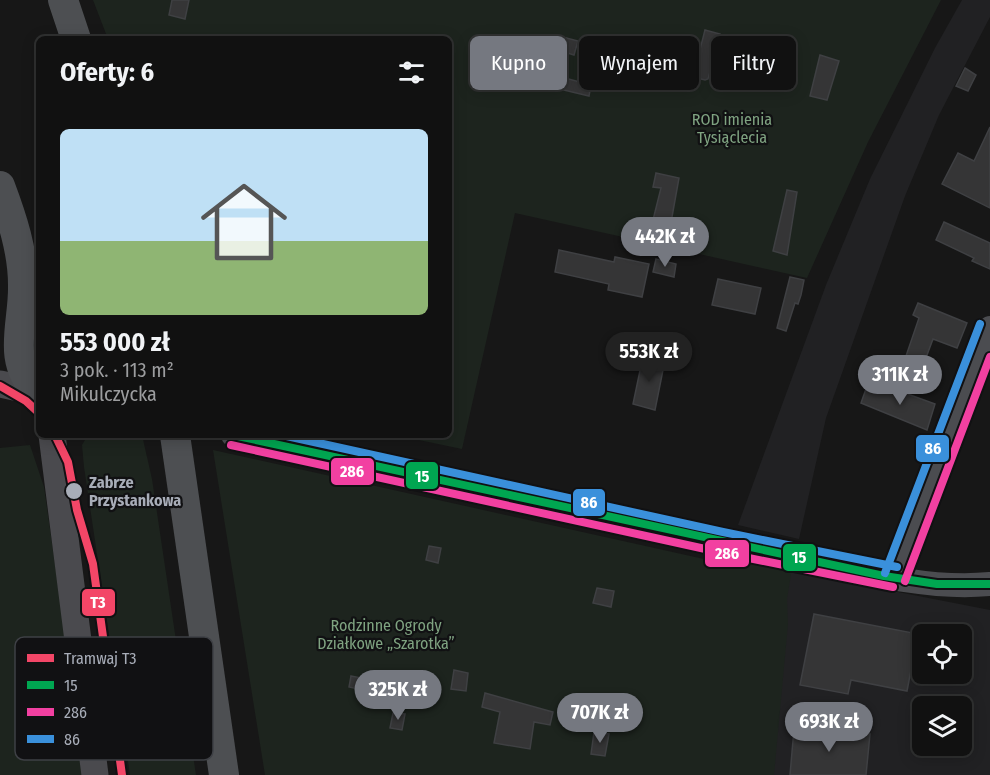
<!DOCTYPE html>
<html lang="pl">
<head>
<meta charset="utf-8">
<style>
	:root { --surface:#111; --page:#1a1a1a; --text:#f1f3f6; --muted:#9c9d9f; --line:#303131; --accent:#757880 }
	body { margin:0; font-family:"Fira Sans Condensed",sans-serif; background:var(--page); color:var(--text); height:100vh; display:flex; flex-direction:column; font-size:22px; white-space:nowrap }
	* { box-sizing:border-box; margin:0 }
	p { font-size:20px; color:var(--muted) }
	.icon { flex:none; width:33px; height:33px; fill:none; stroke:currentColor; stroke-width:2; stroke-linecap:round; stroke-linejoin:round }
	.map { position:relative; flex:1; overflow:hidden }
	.panel { position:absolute; left:36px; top:36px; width:416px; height:402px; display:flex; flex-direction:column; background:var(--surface); border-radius:9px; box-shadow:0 3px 15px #0003,0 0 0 2px var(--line) }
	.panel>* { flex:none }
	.hud { position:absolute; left:470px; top:36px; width:430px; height:54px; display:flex; gap:12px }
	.buttons { position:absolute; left:912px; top:624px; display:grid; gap:12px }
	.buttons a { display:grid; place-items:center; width:60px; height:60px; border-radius:9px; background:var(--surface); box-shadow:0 3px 15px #0003,0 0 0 2px var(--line); font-size:30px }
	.price { position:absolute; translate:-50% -51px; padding:0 14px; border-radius:21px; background:var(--accent); color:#fff; font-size:20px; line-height:39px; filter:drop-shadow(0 2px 3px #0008) }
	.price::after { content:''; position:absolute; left:50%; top:36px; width:18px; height:14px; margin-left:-9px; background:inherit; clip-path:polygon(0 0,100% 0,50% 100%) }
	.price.current { background:#222; color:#fff }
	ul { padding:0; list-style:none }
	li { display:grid; align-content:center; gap:12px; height:318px; padding:0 24px }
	li span { display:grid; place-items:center; height:186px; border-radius:9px; color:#555 }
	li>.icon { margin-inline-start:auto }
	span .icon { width:108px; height:108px; fill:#fffc; stroke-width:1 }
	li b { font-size:26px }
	h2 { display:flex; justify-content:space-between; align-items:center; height:72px; padding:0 24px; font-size:26px }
	.tag { padding:0 21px; border-radius:9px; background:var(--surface); box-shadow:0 3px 15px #0003,0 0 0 2px var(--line); font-size:21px; line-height:54px }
	.tag.current { background:var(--accent); color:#fff }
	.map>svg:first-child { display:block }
</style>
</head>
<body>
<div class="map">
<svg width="990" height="775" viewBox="0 0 990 775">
	<rect width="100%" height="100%" fill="#171717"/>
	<g fill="#212123" fill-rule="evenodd">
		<path d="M962,0H990V17L939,115L905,196L826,418L799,539L738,525L826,285L870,179L935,48Z"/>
		<path d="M785,570L990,610V775H755ZM922,634H962V674H922ZM922,706H962V746H922Z"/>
	</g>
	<g fill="#1d241e">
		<path d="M93,0H941L868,142L807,278L515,213L462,449L395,435H448V39H108Z"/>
		<path d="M37,284L39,286V372L29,369Z"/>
		<path d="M88,435H142L152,479L196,775H130L84,467L82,445Z"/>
		<path d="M30,445L44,487L85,775H0V448Z"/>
		<path d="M213,450L731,565L735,554L792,568L787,599L788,624L774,775H265Z"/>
	</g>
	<g fill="#353536" stroke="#3f4043" stroke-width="1.5">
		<path d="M172,0H189L185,19L169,15Z"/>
		<path d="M705,30L720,34L708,79L705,80L693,77Z"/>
		<path d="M555,35L578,41L574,55L551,48Z"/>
		<path d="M820,55L839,61L827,100L810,96Z"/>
		<path d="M965,68L976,75L968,91L956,86Z"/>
		<path d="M550,74L591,85L589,96L547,86Z"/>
		<path d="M990,127V208L942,184L958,153L974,161Z"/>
		<path d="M656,173L679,178L670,228L652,224L661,188L653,187Z"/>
		<path d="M787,190L797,192L787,255L773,251Z"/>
		<path d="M944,222L990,243V269L972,261L974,258L936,240Z"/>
		<path d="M559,250L614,262L615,257L649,264L642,297L608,290L609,284L555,272Z"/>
		<path d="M656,259L676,264L674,277L653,272Z"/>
		<path d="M790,277L804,280L801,295L798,304L795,303L786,331L777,328Z"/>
		<path d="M718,279L761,288L755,314L712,305Z"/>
		<path d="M918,303L967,323L957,348L933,339L924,363L906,356L919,318L913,315Z"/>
		<path d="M643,356L665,360L655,410L633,404Z"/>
		<path d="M883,385L935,404L927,430L861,403L867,386L881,391Z"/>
		<path d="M429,546L441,548L438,563L426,560Z"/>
		<path d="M597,588L614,591L611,607L593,603Z"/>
		<path d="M814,614L918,634L907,691L851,680L848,694L800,685Z"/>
		<path d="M454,670L468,673L466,691L451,689Z"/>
		<path d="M351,676L407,687L404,699L349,687Z"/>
		<path d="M485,693L553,712L550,725L534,722L530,749L494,743L500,712L482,707Z"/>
		<path d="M393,713L405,714L402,730L390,728Z"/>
		<path d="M794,729L870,734L866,775H790Z"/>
		<path d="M594,732L609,734L605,756L591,754Z"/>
	</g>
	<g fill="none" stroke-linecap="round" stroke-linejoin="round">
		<g stroke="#4b4c50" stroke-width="24">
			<path d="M233,435C416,472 597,516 780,553C847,567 920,591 990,584"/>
			<path d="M895,577L990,328"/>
		</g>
		<g stroke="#4a4a4e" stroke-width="27">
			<path d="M0,384L37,392L39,399"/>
			<path d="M52,435L95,775"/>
		</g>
		<g stroke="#4d4f52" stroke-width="30">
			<path d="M63,0L76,39"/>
			<path d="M0,186C12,218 23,251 23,285C24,325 6,358 37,392L39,388"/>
			<path d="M175,435L224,775"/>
		</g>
		<g stroke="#111113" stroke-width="12">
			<path id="bus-1" d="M233,435L884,576L937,584H990"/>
		</g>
		<g stroke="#111113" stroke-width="12">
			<g id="bus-2">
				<path d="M231,445L719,552L893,587"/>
				<path d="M905,581L990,357"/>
			</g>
		</g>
		<g stroke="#111113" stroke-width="12">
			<g id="bus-3">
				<path d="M282,435L723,532L897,567"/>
				<path d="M885,573L980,324"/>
			</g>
		</g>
		<use href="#bus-1" stroke="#00a651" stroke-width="8"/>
		<use href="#bus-2" stroke="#f240a1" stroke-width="8"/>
		<use href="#bus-3" stroke="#3a90db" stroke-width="8"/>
		<g stroke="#111113" stroke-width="12">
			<g id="tram-1">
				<path d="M0,386L26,401L39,413"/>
				<path d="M55,435L68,462L77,510L93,564L122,775"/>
			</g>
		</g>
		<use href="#tram-1" stroke="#f34667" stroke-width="8"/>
	</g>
	<circle fill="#a8adb8" stroke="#111113" stroke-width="2" cx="74" cy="491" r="9"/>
	<g text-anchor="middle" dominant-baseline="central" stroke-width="4.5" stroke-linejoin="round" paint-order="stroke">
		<g font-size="16" fill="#7fa381" stroke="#111113">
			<text x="732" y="119">ROD imienia<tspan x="732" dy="18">Tysiąclecia</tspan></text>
			<text x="386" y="625">Rodzinne Ogrody<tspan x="386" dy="18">Działkowe „Szarotka”</tspan></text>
		</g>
		<g font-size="16" font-weight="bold" fill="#a8adb8" stroke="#111113" text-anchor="start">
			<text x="89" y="482">Zabrze<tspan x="89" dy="18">Przystankowa</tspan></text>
		</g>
	</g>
	<rect x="15" y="637" width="198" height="123" rx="9" fill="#111113" stroke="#3e4045" stroke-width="1.5"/>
	<rect x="27" y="654" width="27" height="8" fill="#f34667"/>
	<rect x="27" y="681" width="27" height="8" fill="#00a651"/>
	<rect x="27" y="708" width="27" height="8" fill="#f240a1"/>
	<rect x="27" y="735" width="27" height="8" fill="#3a90db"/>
	<g font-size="16" fill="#a8adb8">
		<text x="64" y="664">Tramwaj T3</text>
		<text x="64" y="691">15</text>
		<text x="64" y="718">286</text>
		<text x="64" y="745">86</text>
	</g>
	<g stroke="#111113" stroke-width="2">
		<rect x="915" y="434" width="35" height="29" rx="6" fill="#3a90db"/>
		<rect x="330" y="457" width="45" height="29" rx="6" fill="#f240a1"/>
		<rect x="405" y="461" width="34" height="29" rx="6" fill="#00a651"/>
		<rect x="572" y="488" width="34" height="29" rx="6" fill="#3a90db"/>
		<rect x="704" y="539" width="46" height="29" rx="6" fill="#f240a1"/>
		<rect x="782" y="543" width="35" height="29" rx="6" fill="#00a651"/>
		<rect x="81" y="588" width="35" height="29" rx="6" fill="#f34667"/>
	</g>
	<g font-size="16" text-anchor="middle" font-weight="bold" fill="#fff">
		<text x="933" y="454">86</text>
		<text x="352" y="477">286</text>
		<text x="422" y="482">15</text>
		<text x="589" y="508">86</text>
		<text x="727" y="559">286</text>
		<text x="799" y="563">15</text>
		<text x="98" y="608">T3</text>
	</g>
</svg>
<div class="buttons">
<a><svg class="icon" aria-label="locate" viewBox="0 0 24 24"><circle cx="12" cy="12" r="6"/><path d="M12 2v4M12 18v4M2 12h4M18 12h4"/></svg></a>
<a><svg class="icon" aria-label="layers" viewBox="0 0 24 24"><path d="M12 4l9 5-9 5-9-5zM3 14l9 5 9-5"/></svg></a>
</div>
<b class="price" style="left:665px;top:268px">442K zł</b>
<b class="price current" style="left:649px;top:383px">553K zł</b>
<b class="price" style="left:900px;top:406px">311K zł</b>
<b class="price" style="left:398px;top:721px">325K zł</b>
<b class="price" style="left:600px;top:744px">707K zł</b>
<b class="price" style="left:829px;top:753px">693K zł</b>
<div class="hud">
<a class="tag current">Kupno</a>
<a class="tag">Wynajem</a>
<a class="tag">Filtry</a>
</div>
<section class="panel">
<h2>Oferty: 6<svg class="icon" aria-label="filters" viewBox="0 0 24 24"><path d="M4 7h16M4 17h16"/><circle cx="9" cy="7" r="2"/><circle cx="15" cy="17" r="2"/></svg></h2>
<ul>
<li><span style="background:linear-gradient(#bfe0f5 60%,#8fb573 0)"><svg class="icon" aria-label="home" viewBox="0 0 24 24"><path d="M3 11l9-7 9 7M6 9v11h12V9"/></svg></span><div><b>553 000 zł</b><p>3 pok. · 113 m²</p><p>Mikulczycka</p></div></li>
</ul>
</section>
</div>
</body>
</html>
